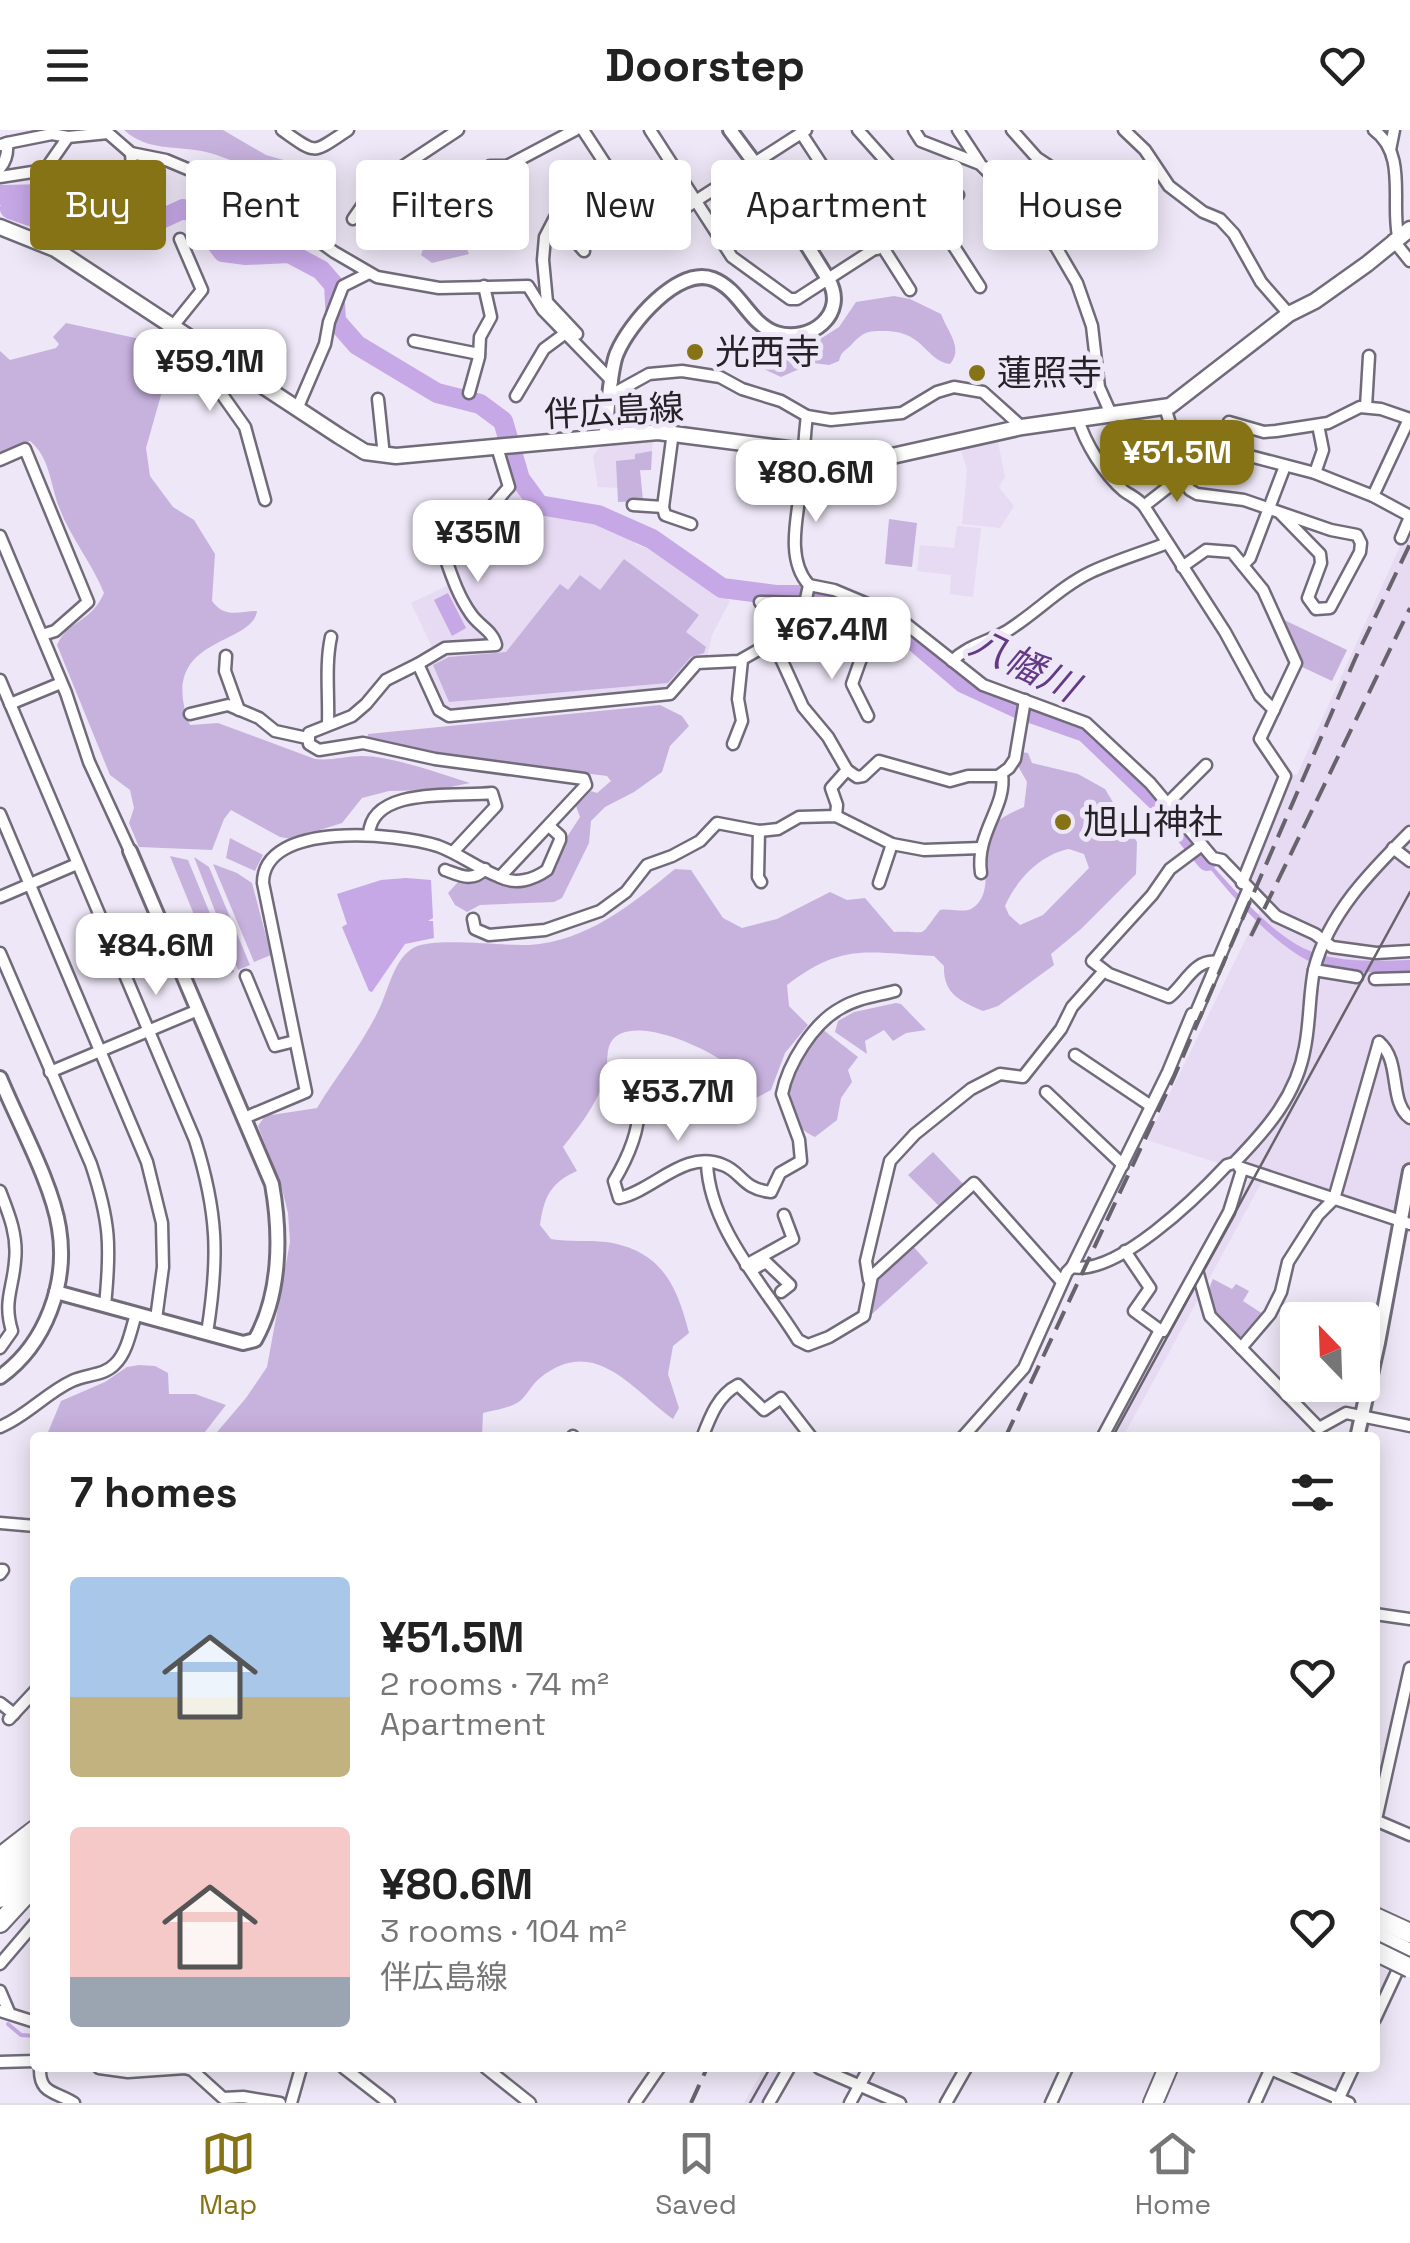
<!DOCTYPE html>
<html lang="en">
<head>
<meta charset="utf-8">
<style>
	:root { --surface:#fff; --page:#f6f6f6; --text:#222; --muted:#767676; --line:#e0e0e0; --accent:#867315 }
	body { margin:0; font-family:"Space Grotesk","Noto Sans JP",sans-serif; background:var(--page); color:var(--text); height:100vh; display:flex; flex-direction:column; font-size:38px; white-space:nowrap }
	* { box-sizing:border-box; margin:0 }
	p { font-size:32px; color:var(--muted) }
	.icon { flex:none; width:55px; height:55px; fill:none; stroke:currentColor; stroke-width:2; stroke-linecap:round; stroke-linejoin:round }
	.map { position:relative; flex:1; overflow:hidden }
	.side { position:absolute; left:30px; top:1302px; width:1350px; height:640px; display:flex; flex-direction:column; background:var(--surface); border-radius:10px; box-shadow:0 5px 25px #0003 }
	.side>* { flex:none }
	.guide { position:absolute; left:30px; top:30px; width:1350px; height:90px; display:flex; gap:20px }
	.needle { width:65px; rotate:337deg }
	.controls { position:absolute; left:1280px; top:1172px; display:grid; gap:20px }
	.controls a { display:grid; place-items:center; width:100px; height:100px; border-radius:10px; background:var(--surface); box-shadow:0 5px 25px #0003; font-size:50px }
	.price { position:absolute; translate:-50% -85px; padding:0 22px; border-radius:20px; background:#fff; color:#222; font-size:32px; line-height:65px; filter:drop-shadow(0 2px 5px #0008) }
	.price::after { content:''; position:absolute; left:50%; top:60px; width:30px; height:22px; margin-left:-15px; background:inherit; clip-path:polygon(0 0,100% 0,50% 100%) }
	.price.on { background:var(--accent); color:#fff }
	ul { padding:0; list-style:none }
	li { display:flex; align-items:center; gap:30px; height:250px; padding:0 40px }
	li span { display:grid; place-items:center; flex:none; width:280px; height:200px; border-radius:10px; color:#555 }
	li>.icon { margin-inline-start:auto }
	span .icon { width:120px; height:120px; fill:#fffc; stroke-width:1 }
	li b { font-size:42px }
	h2 { display:flex; justify-content:space-between; align-items:center; height:120px; padding:0 40px; font-size:42px }
	.chip { padding:0 35px; border-radius:10px; background:var(--surface); box-shadow:0 5px 25px #0003; font-size:35px; line-height:90px }
	.chip.on { background:var(--accent); color:#fff }
	header { display:flex; justify-content:space-between; align-items:center; height:130px; padding:0 40px; background:var(--surface); font-size:45px; font-weight:700 }
	.dock { display:flex; justify-content:space-around; align-items:center; height:140px; border-top:2px solid var(--line); background:var(--surface); font-size:28px; color:var(--muted) }
	.dock a { display:grid; justify-items:center; gap:5px }
	.dock .on { color:var(--accent) }
	.map>svg:first-child { display:block }
</style>
</head>
<body>
<header><svg class="icon" aria-label="menu" viewBox="0 0 24 24"><path d="M4 6h16M4 12h16M4 18h16"/></svg>Doorstep<svg class="icon" aria-label="heart" viewBox="0 0 24 24"><path d="M12 20l-8-8c-3-5 5-10 8-4 3-6 11-1 8 4z"/></svg></header>
<div class="map">
<svg width="1410" height="1973" viewBox="0 0 1410 1973">
	<rect width="100%" height="100%" fill="#eee7f7"/>
	<g fill="#e6dbf2">
		<path d="M653,307L651,340L640,341L643,372H618V358L598,357L593,326L604,312Z"/>
		<path d="M997,307L1005,347L999,357L1014,376L1000,398L962,394L967,340L960,316Z"/>
		<path d="M517,356L546,383L591,388L636,407L635,414L656,422L730,471L712,505L707,527L694,530L664,559L451,580L444,576L426,535L428,531L447,521L501,518L496,504L476,488L447,424L455,402Z"/>
		<path d="M1410,394V1094L1264,1048L1123,1307L1109,1308L1252,1044L1147,1010L1260,780L1247,767L1248,752L1293,645H1297Z"/>
		<path d="M957,396L981,398L973,467L950,464L951,445L917,441L920,415L954,418Z"/>
		<path d="M451,454L493,510L433,519L411,473Z"/>
		<path d="M764,1938H782L763,1973H744Z"/>
	</g>
	<g fill="#c7b2de" fill-rule="evenodd">
		<path d="M124,0H223L266,25L315,39L320,46C292,61 236,29 206,22C176,15 148,22 124,0Z"/>
		<path d="M463,109L469,124L432,133L421,125L424,116Z"/>
		<path d="M894,166L910,169L941,184C947,201 964,218 950,234C926,231 925,203 888,201C871,201 865,200 853,213C846,221 841,221 839,231L829,235L813,233L781,247L753,234L763,217L793,219L814,213L839,197L856,172Z"/>
		<path d="M66,193L177,217L179,227L165,251L146,318L150,346L173,377L194,390L215,424L212,471C225,489 239,481 257,481C252,517 155,506 190,595L218,593L315,629C331,631 346,626 362,626C391,626 442,644 470,653L436,660L389,661L362,668L342,693L291,709L280,707L231,680L224,689L212,720L139,717L129,693L134,678L130,660L110,645L57,515C68,490 91,493 104,463C92,433 70,407 59,377C50,353 50,328 30,311L0,324V221L10,230L56,218L59,214L53,207Z"/>
		<path d="M652,321L651,340H640L643,371L618,372L616,331L635,329V324Z"/>
		<path d="M889,389L917,393L912,437L885,434Z"/>
		<path d="M624,429L699,485L686,502L706,517L704,523L691,527L668,553L449,572L433,535L449,527L506,522L560,454L568,460L580,445L600,460Z"/>
		<path d="M1278,487L1347,520L1332,551L1300,536L1301,533Z"/>
		<path d="M660,575L682,586L689,596L670,616L662,642L634,662L605,677L591,691L589,713L562,768L554,772L480,775L467,782L455,775L448,763L459,751L486,747L504,756L542,750L557,736L565,710L580,687L576,676L591,661L597,663L611,651L607,646L436,624L367,609L368,604Z"/>
		<path d="M1020,622L1028,623L1032,633L1078,644L1105,659L1137,712L1136,744L1081,799L1051,824L1054,835L998,876L983,881C960,871 943,864 944,836L934,826C868,823 843,812 787,855L789,876L808,895L785,923L771,960L752,970C750,964 748,954 744,949C727,925 631,879 611,912C606,920 608,933 606,943C599,972 581,994 563,1017L577,1041C550,1053 544,1067 540,1095L551,1109C570,1112 588,1110 606,1112C661,1120 677,1155 689,1203L673,1216L668,1244L679,1278L673,1289C631,1259 595,1204 540,1248C532,1254 528,1264 520,1271C511,1278 494,1280 483,1283L482,1307L212,1308L246,1268L267,1237L290,1112L288,1083L282,1059L258,996L265,986L317,978C338,943 364,913 381,875C389,857 395,827 415,817C436,807 503,816 529,815C586,812 632,774 675,739L691,740L723,788L742,798L777,789L830,762L847,770L865,768L894,802C931,800 916,811 940,780C950,778 962,783 971,779C1000,763 973,715 996,693C1003,686 1015,681 1024,677L1027,652L1018,636ZM1069,719L1084,724L1089,738L1043,785L1020,795L1009,785L1005,776C1016,750 1041,724 1069,719Z"/>
		<path d="M230,708L263,725L255,741L226,728Z"/>
		<path d="M170,726L188,730L234,842L220,848Z"/>
		<path d="M194,727L209,737L250,835L238,840Z"/>
		<path d="M213,734L237,743L252,753L271,825L254,832Z"/>
		<path d="M896,873L901,874L926,900L906,903L893,911L884,900L865,911L867,924L835,902L838,891L854,882Z"/>
		<path d="M822,899L858,927L848,940L852,952L841,968L837,990L815,1007C800,1000 796,993 792,977C784,944 804,924 822,899Z"/>
		<path d="M933,1022L965,1056L941,1078L908,1045Z"/>
		<path d="M912,1115L928,1133L871,1185L873,1151Z"/>
		<path d="M1213,1149L1232,1159L1236,1154L1249,1161L1243,1171L1263,1184L1243,1210H1238C1221,1193 1200,1174 1213,1149Z"/>
		<path d="M139,1235L155,1236L168,1243L169,1264H195L226,1275L201,1307H46L61,1271L105,1252L127,1237Z"/>
	</g>
	<g fill="#c7a8e7">
		<path d="M75,33L117,67L97,93L73,104L69,96L43,90L44,86L36,87L11,79V76L0,75V55L49,54Z"/>
		<path d="M448,463L466,498L452,506L434,470Z"/>
		<path d="M1189,712C1228,748 1272,814 1325,826C1352,832 1382,831 1410,830V841C1380,843 1346,844 1318,835C1273,819 1218,750 1189,712Z"/>
		<path d="M406,748L431,750L433,788L428,791H433L434,808L405,814L372,862L369,861L342,797L347,794L337,764L381,750Z"/>
	</g>
	<g fill="none" stroke-linecap="round" stroke-linejoin="round">
		<g stroke="#c7a8e7" stroke-width="4">
			<path d="M0,78L5,79"/>
			<path d="M10,81L35,89"/>
			<path d="M43,92L49,93"/>
			<path d="M8,1894L21,1905L35,1906"/>
		</g>
		<g stroke="#c7a8e7" stroke-width="20">
			<path d="M10,79L36,88"/>
			<path d="M43,91L69,97L72,104L93,95"/>
			<path d="M119,104L144,97L183,79L192,82L223,122L246,125L289,123L321,140L334,155L336,191L357,215L437,263L480,274L503,291L520,349L539,375L598,385L652,409L722,458L776,465H812L836,470L895,495L963,553L1019,579L1085,602L1161,675L1207,731"/>
		</g>
		<g stroke="#716b79" stroke-width="15">
			<g id="minor">
				<path d="M282,0C318,25 311,24 348,0"/>
				<path d="M583,0L649,101L806,0"/>
				<path d="M650,0L732,127L790,169H797L958,65"/>
				<path d="M858,0L933,84L980,157"/>
				<path d="M914,0L921,11L980,34L1012,66L1025,72L1039,99L1056,117L1077,153L1092,196L1099,257L1111,284"/>
				<path d="M958,0L979,32"/>
				<path d="M1012,0L1037,28L1066,47L1081,66L1114,84"/>
				<path d="M1124,0L1145,20L1169,56L1203,82L1220,89L1234,104L1261,152L1289,184"/>
				<path d="M1374,0C1407,24 1391,71 1398,106"/>
				<path d="M801,3L877,119"/>
				<path d="M7,13L52,4L68,7"/>
				<path d="M1390,20L1394,0"/>
				<path d="M0,38C6,31 8,23 7,13L1,15"/>
				<path d="M0,47L45,40L68,7L108,3L131,23L166,30L266,72L334,122L377,147L439,158L528,156L543,180L612,251"/>
				<path d="M381,48L444,50L481,46L490,36H507L575,0"/>
				<path d="M353,89L387,40L399,39L458,0"/>
				<path d="M1393,110L1410,131"/>
				<path d="M882,116L910,160"/>
				<path d="M55,119L59,113L97,98L133,54L131,23"/>
				<path d="M173,196L202,160L180,109"/>
				<path d="M577,204L547,172L543,130L545,107L561,76L569,78L570,105L584,121"/>
				<path d="M192,209L189,218L245,297L265,370"/>
				<path d="M414,211L479,224"/>
				<path d="M469,263L479,227L480,207L491,187L484,156"/>
				<path d="M611,265L649,244L682,241L720,247L742,259L781,271L807,286L831,290L902,283L937,262L954,257L983,262L1022,297"/>
				<path d="M516,266L544,219L567,202"/>
				<path d="M378,269L384,326"/>
				<path d="M1165,277L1174,307L1179,344L1190,360L1197,364L1244,370L1331,400L1357,405L1361,413L1360,422L1330,478L1316,479L1308,468L1321,433L1320,424L1280,383"/>
				<path d="M1366,277L1369,226"/>
				<path d="M297,279L325,214L329,192L343,156L369,143"/>
				<path d="M1078,289C1085,313 1104,344 1124,361C1131,366 1137,368 1144,376L1225,502L1260,566L1274,580"/>
				<path d="M673,302L663,377L665,385L691,394"/>
				<path d="M1175,313L1196,312L1315,343L1373,366L1410,386"/>
				<path d="M1223,319L1229,292L1264,302L1276,301L1328,293L1360,277L1381,279L1410,289"/>
				<path d="M0,330L25,319L88,472L55,501L42,505"/>
				<path d="M1315,343L1323,320L1318,295"/>
				<path d="M1373,366L1409,289"/>
				<path d="M633,375L663,377"/>
				<path d="M1144,376L1167,358L1179,344"/>
				<path d="M0,406L66,563L89,632L130,721"/>
				<path d="M1401,408L1410,387"/>
				<path d="M1243,435L1250,428L1285,336"/>
				<path d="M1182,437L1206,420L1232,422L1263,460L1296,533L1260,609L1285,646L1242,753"/>
				<path d="M809,455L834,460L896,486L983,555L1086,593L1150,653L1213,728L1222,730L1276,786L1315,804L1332,817L1376,823L1410,821"/>
				<path d="M760,472L804,473"/>
				<path d="M804,510L862,526L852,554L868,586"/>
				<path d="M777,520L803,577L828,607L847,640L857,647L863,646L879,631L950,651L968,646H998L1009,638L1015,629L1025,570"/>
				<path d="M226,526L225,541L239,580"/>
				<path d="M952,531C968,515 988,512 1007,501C1036,483 1060,457 1091,442C1115,431 1141,423 1165,414"/>
				<path d="M418,534L445,518L496,515C493,501 479,496 471,484C458,466 451,444 444,424C453,400 462,393 484,382C494,377 501,365 509,357L497,317"/>
				<path d="M0,550L195,1010C218,1083 219,1128 207,1203"/>
				<path d="M10,574L61,553"/>
				<path d="M190,584L228,575L259,588L275,601L307,608"/>
				<path d="M328,594C329,565 325,535 331,507"/>
				<path d="M733,614L742,591L738,569L742,530"/>
				<path d="M1168,673L1206,635"/>
				<path d="M0,684L147,1032L162,1093L163,1137L156,1189"/>
				<path d="M836,686L837,675L831,658L847,640"/>
				<path d="M759,701L758,747L761,752"/>
				<path d="M369,704C372,656 456,667 492,663L496,676L453,722"/>
				<path d="M1202,715L1170,739L1152,765L1092,831L1109,844L1169,867C1185,855 1194,828 1218,832"/>
				<path d="M1393,718L1410,731"/>
				<path d="M445,740C459,745 472,753 485,739"/>
				<path d="M981,743C975,703 1007,677 1002,644"/>
				<path d="M500,747C515,755 533,750 547,740L560,710V706L549,696"/>
				<path d="M879,753L892,714"/>
				<path d="M0,767L77,734"/>
				<path d="M473,789L475,799L489,805L545,800L600,781L626,762L647,735L672,726L700,711L717,693L759,701L778,699L799,687L836,686L892,714L924,720L981,718"/>
				<path d="M0,823L91,1034C110,1091 111,1116 105,1175"/>
				<path d="M1314,840L1357,847"/>
				<path d="M246,846L275,916L295,911"/>
				<path d="M1375,849L1410,848"/>
				<path d="M1379,912C1402,931 1388,972 1410,988"/>
				<path d="M1075,925L1151,976"/>
				<path d="M696,940L654,949L636,959C645,989 630,1024 614,1051L619,1068C655,1060 684,1019 723,1035C742,1042 742,1059 771,1062L780,1043L801,1031L799,1010L782,964C788,934 813,893 841,878C857,868 877,866 895,861"/>
				<path d="M50,942L198,880"/>
				<path d="M1046,962L1123,1035"/>
				<path d="M244,988L306,962L263,753C263,690 398,703 438,716C460,724 478,739 500,747L586,655L584,649L435,629L363,613L319,620L309,614V603L352,586L366,574L386,550L418,534L439,580L449,586L670,564L697,533L739,531L760,519L802,520L804,513L800,497L809,455C784,428 799,381 802,348C804,328 804,307 807,286"/>
				<path d="M707,1033C709,1097 765,1157 798,1210L808,1215L829,1207L864,1186L872,1146L974,1053L1062,1152"/>
				<path d="M1239,1037L1410,1094"/>
				<path d="M0,1061C9,1084 18,1106 15,1131C13,1159 3,1171 12,1201L0,1218"/>
				<path d="M1125,1121L1150,1158L1134,1181L1160,1200"/>
				<path d="M746,1135L793,1109L784,1085"/>
				<path d="M1072,1137L1168,942L1192,884L1195,885L1248,760"/>
				<path d="M755,1138L766,1132L790,1155L781,1162"/>
				<path d="M1197,1140L1210,1186L1319,1298L1346,1283L1410,1296"/>
				<path d="M869,1150L866,1131L890,1031L915,1004L971,959L1000,944L1023,947L1061,899L1072,877L1104,841"/>
				<path d="M1241,1218L1270,1184L1281,1162L1288,1132L1318,1085L1334,1069L1379,912"/>
				<path d="M0,1297C27,1286 46,1263 72,1251C86,1244 104,1246 115,1234C127,1223 131,1200 136,1184"/>
				<path d="M573,1306L574,1308"/>
				<path d="M702,1308C710,1287 718,1265 738,1255L764,1280L781,1268L812,1308"/>
				<path d="M962,1308L1024,1238L1067,1142L1072,1137C1117,1146 1197,1067 1227,1035L1234,1033C1267,999 1297,965 1305,917C1310,892 1309,865 1314,840C1328,784 1371,741 1410,702"/>
				<path d="M1102,1308L1160,1200L1163,1201L1229,1082L1242,1040"/>
				<path d="M0,1393L35,1396"/>
				<path d="M0,1440H3L0,1444"/>
				<path d="M1375,1484L1410,1489"/>
				<path d="M0,1573L14,1584"/>
				<path d="M9,1589L35,1561"/>
				<path d="M1375,1690L1410,1705"/>
				<path d="M1375,1694L1410,1538"/>
				<path d="M0,1834L35,1793"/>
				<path d="M0,1861L9,1882"/>
				<path d="M0,1881L35,1892"/>
				<path d="M1375,1889L1402,1831"/>
				<path d="M0,1932L35,1931"/>
				<path d="M40,1938C39,1964 55,1961 74,1973"/>
				<path d="M99,1938L128,1942L185,1938L192,1940L223,1968L243,1967L280,1973"/>
				<path d="M344,1938L389,1973"/>
				<path d="M486,1938L530,1973"/>
				<path d="M819,1938L900,1973"/>
				<path d="M1268,1938L1349,1973"/>
				<path d="M1337,1972L1353,1938"/>
				<path d="M291,1973L301,1938"/>
				<path d="M635,1973L659,1938"/>
				<path d="M769,1973L789,1938"/>
				<path d="M850,1973L869,1938"/>
				<path d="M946,1973L966,1938"/>
				<path d="M1051,1973L1067,1938"/>
				<path d="M1255,1973L1271,1938"/>
			</g>
		</g>
		<g stroke="#716b79" stroke-width="18">
			<g id="tertiary">
				<path d="M606,306C606,291 611,236 617,223C629,194 678,136 713,149C741,160 749,194 776,203C810,214 849,184 828,149L762,43L730,0"/>
				<path d="M0,948C18,992 52,1053 59,1098C68,1153 46,1214 0,1247"/>
				<path d="M56,1162L243,1213L255,1210C281,1164 281,1104 272,1054L130,721"/>
				<path d="M1357,1308L1378,1213L1410,1041"/>
			</g>
		</g>
		<g stroke="#716b79" stroke-width="19">
			<path id="secondary" d="M0,97L55,119L339,306L365,322L396,326L658,302L874,330L1022,297L1170,276L1289,184L1315,171L1367,134L1410,99"/>
		</g>
		<g stroke="#716b79" stroke-width="22">
			<g id="trunk">
				<path d="M1375,1787L1410,1803"/>
				<path d="M1153,1973L1168,1938"/>
			</g>
		</g>
		<g stroke="#716b79" stroke-width="22">
			<g id="motorway">
				<path d="M0,1727L35,1700"/>
				<path d="M0,1747L35,1717"/>
				<path d="M0,1768L35,1735"/>
				<path d="M0,1793L35,1755"/>
				<path d="M1375,1806L1410,1823"/>
			</g>
		</g>
		<use href="#minor" stroke="#fff" stroke-width="10"/>
		<use href="#tertiary" stroke="#fff" stroke-width="12"/>
		<use href="#secondary" stroke="#fff" stroke-width="14"/>
		<use href="#trunk" stroke="#fff" stroke-width="18"/>
		<use href="#motorway" stroke="#fff" stroke-width="18"/>
		<g stroke="#67636c" stroke-width="2.5">
			<path d="M1112,1308L1410,762"/>
			<path d="M750,1973L770,1938"/>
		</g>
		<g stroke="#67636c" stroke-width="4" stroke-dasharray="20 10" stroke-linecap="butt">
			<path d="M1251,806L1410,478"/>
			<path d="M1005,1308L1174,947L1355,529L1410,414"/>
			<path d="M691,1973L707,1938"/>
		</g>
		<g stroke="#716b79" stroke-width="22" stroke-linecap="butt">
			<path id="motorway-bridge" d="M1375,1821L1410,1838"/>
		</g>
		<use href="#motorway-bridge" stroke="#fff" stroke-width="18"/>
	</g>
	<g fill="#867315" stroke="#eee7f7" stroke-width="4">
		<circle cx="695" cy="222" r="10"/>
		<circle cx="977" cy="243" r="10"/>
		<circle cx="1063" cy="692" r="10"/>
	</g>
	<g text-anchor="middle" dominant-baseline="central" stroke-width="10" stroke-linejoin="round" paint-order="stroke">
		<g font-size="35" fill="#252228" stroke="#eee7f7" text-anchor="start">
			<text x="715" y="222">光西寺</text>
			<text x="997" y="243">蓮照寺</text>
			<text x="1083" y="692">旭山神社</text>
		</g>
		<g font-size="35" fill="#252228" stroke="#eee7f7">
			<text transform="translate(614 281) rotate(-3)">伴広島線</text>
		</g>
		<g font-size="38" font-style="italic" fill="#633a85" stroke="#eee7f7">
			<text transform="translate(1024 535) rotate(26)">八幡川</text>
		</g>
	</g>
</svg>
<div class="controls">
<a><svg class="needle" viewBox="-14 -14 28 28"><path d="M0-13l5 13h-10z" fill="#e53935"/><path d="M0 13l5-13h-10z" fill="#767676"/></svg></a>
</div>
<b class="price" style="left:210px;top:284px">¥59.1M</b>
<b class="price on" style="left:1177px;top:375px">¥51.5M</b>
<b class="price" style="left:816px;top:395px">¥80.6M</b>
<b class="price" style="left:478px;top:455px">¥35M</b>
<b class="price" style="left:832px;top:552px">¥67.4M</b>
<b class="price" style="left:156px;top:868px">¥84.6M</b>
<b class="price" style="left:678px;top:1014px">¥53.7M</b>
<div class="guide">
<a class="chip on">Buy</a>
<a class="chip">Rent</a>
<a class="chip">Filters</a>
<a class="chip">New</a>
<a class="chip">Apartment</a>
<a class="chip">House</a>
</div>
<section class="side">
<h2>7 homes<svg class="icon" aria-label="filters" viewBox="0 0 24 24"><path d="M4 7h16M4 17h16"/><circle cx="9" cy="7" r="2"/><circle cx="15" cy="17" r="2"/></svg></h2>
<ul>
<li><span style="background:linear-gradient(#a9c7e8 60%,#c2b280 0)"><svg class="icon" aria-label="home" viewBox="0 0 24 24"><path d="M3 11l9-7 9 7M6 9v11h12V9"/></svg></span><div><b>¥51.5M</b><p>2 rooms · 74 m²</p><p>Apartment</p></div><svg class="icon" aria-label="heart" viewBox="0 0 24 24"><path d="M12 20l-8-8c-3-5 5-10 8-4 3-6 11-1 8 4z"/></svg></li>
<li><span style="background:linear-gradient(#f6c9c9 75%,#9aa5b1 0)"><svg class="icon" aria-label="home" viewBox="0 0 24 24"><path d="M3 11l9-7 9 7M6 9v11h12V9"/></svg></span><div><b>¥80.6M</b><p>3 rooms · 104 m²</p><p>伴広島線</p></div><svg class="icon" aria-label="heart" viewBox="0 0 24 24"><path d="M12 20l-8-8c-3-5 5-10 8-4 3-6 11-1 8 4z"/></svg></li>
</ul>
</section>
</div>
<nav class="dock">
<a class="on"><svg class="icon" aria-label="map" viewBox="0 0 24 24"><path d="M3 6l6-2 6 2 6-2v14l-6 2-6-2-6 2zM9 4v14M15 6v14"/></svg>Map</a>
<a><svg class="icon" aria-label="saved" viewBox="0 0 24 24"><path d="M7 4h10v16l-5-4-5 4z"/></svg>Saved</a>
<a><svg class="icon" aria-label="home" viewBox="0 0 24 24"><path d="M3 11l9-7 9 7M6 9v11h12V9"/></svg>Home</a>
</nav>
</body>
</html>
